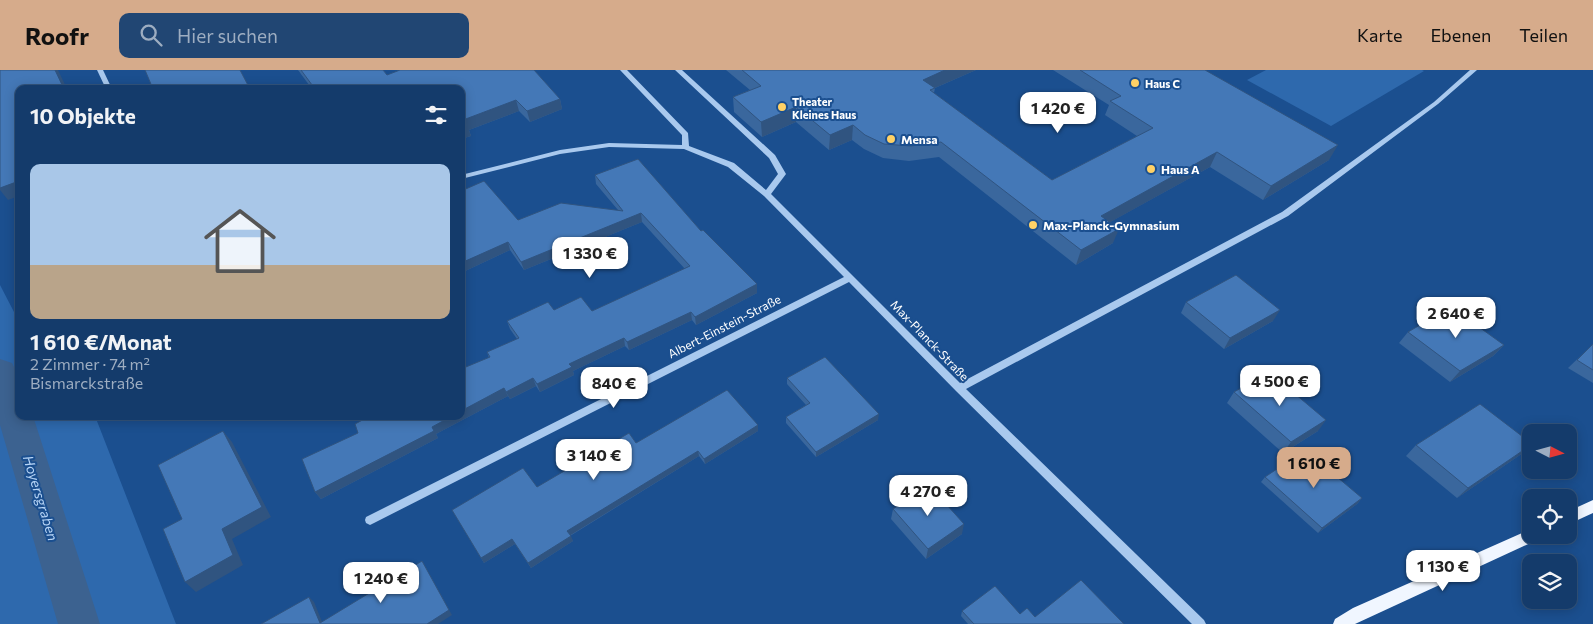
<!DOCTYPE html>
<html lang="de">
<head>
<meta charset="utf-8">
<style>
	:root { --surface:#143b6b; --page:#214673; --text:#f1f3f6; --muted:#9dadc1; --line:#33557e; --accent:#d6ab8b }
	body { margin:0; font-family:Commissioner,sans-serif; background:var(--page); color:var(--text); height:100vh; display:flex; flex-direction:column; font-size:19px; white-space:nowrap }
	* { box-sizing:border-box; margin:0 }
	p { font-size:16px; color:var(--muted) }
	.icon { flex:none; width:28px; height:28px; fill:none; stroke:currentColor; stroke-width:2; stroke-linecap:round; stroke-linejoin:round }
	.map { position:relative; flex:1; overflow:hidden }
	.side { position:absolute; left:15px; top:15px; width:450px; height:335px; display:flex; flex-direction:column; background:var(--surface); border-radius:10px; box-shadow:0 2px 12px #0003,0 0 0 1px var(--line) }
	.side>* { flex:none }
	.needle { width:32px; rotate:96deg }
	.fabs { position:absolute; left:1522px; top:354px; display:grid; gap:10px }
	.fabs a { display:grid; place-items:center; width:55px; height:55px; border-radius:10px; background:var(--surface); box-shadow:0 2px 12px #0003,0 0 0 1px var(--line); font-size:25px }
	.price { position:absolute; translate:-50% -42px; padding:0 11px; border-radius:10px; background:#fff; color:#222; font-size:16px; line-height:32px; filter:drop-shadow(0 1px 2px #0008) }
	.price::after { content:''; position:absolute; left:50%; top:30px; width:15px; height:11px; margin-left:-8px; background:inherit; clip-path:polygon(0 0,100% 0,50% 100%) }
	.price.on { background:var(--accent); color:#111 }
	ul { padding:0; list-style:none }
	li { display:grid; align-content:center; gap:10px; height:265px; padding:0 15px }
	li+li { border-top:1px solid var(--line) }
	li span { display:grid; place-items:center; height:155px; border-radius:10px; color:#555 }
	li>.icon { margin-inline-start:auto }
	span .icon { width:90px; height:90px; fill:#fffc; stroke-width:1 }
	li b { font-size:21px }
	h2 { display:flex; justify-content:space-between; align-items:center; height:60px; padding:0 15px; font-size:21px }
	header { display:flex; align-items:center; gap:30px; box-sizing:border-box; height:70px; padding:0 25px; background:var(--accent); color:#111 }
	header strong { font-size:24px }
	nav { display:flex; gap:28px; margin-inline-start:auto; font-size:18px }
	.search { width:350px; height:45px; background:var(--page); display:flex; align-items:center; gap:12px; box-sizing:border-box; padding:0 18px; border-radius:10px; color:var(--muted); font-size:19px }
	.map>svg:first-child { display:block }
</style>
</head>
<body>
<header>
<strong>Roofr</strong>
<div class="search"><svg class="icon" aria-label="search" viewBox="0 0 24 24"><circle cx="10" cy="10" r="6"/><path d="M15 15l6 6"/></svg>Hier suchen</div>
<nav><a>Karte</a><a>Ebenen</a><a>Teilen</a></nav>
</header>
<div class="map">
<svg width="1593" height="554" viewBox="0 0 1593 554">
	<rect width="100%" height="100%" fill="#1b4f8f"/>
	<g fill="#2e69ad">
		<path d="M1266,0H1422L1424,1L1331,56L1247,10Z"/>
		<path d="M0,215L14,242L19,241V346H95L176,554H0Z"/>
	</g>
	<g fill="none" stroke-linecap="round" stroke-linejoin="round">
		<path fill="#3c6290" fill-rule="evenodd" d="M0,289L12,293L19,307V346H33L100,554H58L0,355Z"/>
		<g fill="#a9c9ee" fill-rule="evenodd">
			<path d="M97,0H103L112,19H106Z"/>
			<path d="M620,0H627L688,63L689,76L734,93L766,120L778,104L769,88L675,0H682L775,85L786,104L771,124L960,313L1282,142L1434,32L1470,0H1477L1438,34L1288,146L966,319L1204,550L1206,554H1192L956,321L849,212L374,453L370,455L366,453L365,450L366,447L844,207L764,126L728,97L684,79L609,77L560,84L461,109V105L560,80L609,73L682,75V65Z"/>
		</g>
		<g fill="#f0f6ff" fill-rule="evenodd">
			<path d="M1593,430V443L1569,454V441Z"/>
			<path d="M1531,459V465H1539L1537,470L1355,554H1333L1335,549L1353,538Z"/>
		</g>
	</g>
	<g fill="#3a679d">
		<path d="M298,0H383L387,5L400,0H534L560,29L562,39L530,52L519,41L469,60L471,66L461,69V19H312Z"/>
		<path d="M726,0H976L935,18L934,23L1052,110L1137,66L1105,45L1109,35L1053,0H1205L1329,90L1263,130L1210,97L1110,152L1113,173L1076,195L939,87L909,91L883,88L864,79L852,70L829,80L796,52L762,67L734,42L733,27L750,20Z"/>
		<path d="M595,105L701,161L757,214V223L696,255L692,250L629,280L625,276L573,301L574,305L540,322L536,316L510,329L508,326L436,364L438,368L321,429L315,422L358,363L489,288L487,282L517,269L510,259L507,251L554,240L592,241L685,199L642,152L524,200L510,180L461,203L518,150L618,140L596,114Z"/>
		<path d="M1186,232L1273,251L1224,279L1181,243Z"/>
		<path d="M1408,262L1504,275L1493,286L1450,312L1399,273Z"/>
		<path d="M1593,274V313L1568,298Z"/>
		<path d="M787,308L878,350L816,387L786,353V347L806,335L787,314Z"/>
		<path d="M1234,322L1318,361L1283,383L1227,333Z"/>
		<path d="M758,355V361L705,394L699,386L570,466L573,471L531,498L515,474L484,493L452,440L537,417L636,373Z"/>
		<path d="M1416,375H1531L1520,385L1457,428L1406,386Z"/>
		<path d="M1265,407L1362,428L1357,434L1318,463L1261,412Z"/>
		<path d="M893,439L962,464L926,489L891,449Z"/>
		<path d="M962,541L1020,544L1035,547L1124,554H968L961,546Z"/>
	</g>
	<g fill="#305480">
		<path d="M55,0H58L67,19H64Z"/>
		<path d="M945,0H976L921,24L923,10Z"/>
		<path d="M560,29L562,39L530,52L527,41Z"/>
		<path d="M516,30L519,41L469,60L471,66L461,69V57L463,50Z"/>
		<path d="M796,37V52L762,67L761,52Z"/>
		<path d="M853,55L852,70L829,80L830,65Z"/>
		<path d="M1338,75L1329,90L1263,130L1271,116Z"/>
		<path d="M1217,82L1210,97L1096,160L1101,146Z"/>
		<path d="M19,111V126L8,130L0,120V118Z"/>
		<path d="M641,143L642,152L524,200L521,192Z"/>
		<path d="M1119,159L1113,173L1076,195L1081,180Z"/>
		<path d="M508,172L510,180L461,203V193Z"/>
		<path d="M757,214V223L696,255L695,247Z"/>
		<path d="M1280,240L1273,251L1224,279L1230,268Z"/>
		<path d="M691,242L692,250L629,280L627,272Z"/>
		<path d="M624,268L625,276L573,301L574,305L540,322L537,314L569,294Z"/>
		<path d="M1504,275L1493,286L1450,312L1460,301Z"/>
		<path d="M533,308L536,316L510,329L506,322Z"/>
		<path d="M504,318L508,326L436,364L438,368L321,429L315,422L452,346H461V341Z"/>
		<path d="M879,344L878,350L816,387V382Z"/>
		<path d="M1326,350L1318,361L1283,383L1291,372Z"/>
		<path d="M758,355V361L705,394L704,389Z"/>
		<path d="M223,361L232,372L271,447L232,469L243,495L196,522L185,512L222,459Z"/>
		<path d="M1531,375L1520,385L1457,428L1468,418Z"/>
		<path d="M698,381L699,386L569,466L567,461Z"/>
		<path d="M1362,428L1357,434L1318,463L1322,458Z"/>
		<path d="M964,454L962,464L926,489L928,479Z"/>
		<path d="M571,466L573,471L531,498L528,493Z"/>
		<path d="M512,469L515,474L484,493L481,488Z"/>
		<path d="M422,491L452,545L438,554H427Z"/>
		<path d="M309,527L314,532L323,554L320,553Z"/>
	</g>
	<g fill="#4478b7" stroke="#305480">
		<path d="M0,0H55L64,19H19V111L0,118Z"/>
		<path d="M145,0H240L250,19H153Z"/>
		<path d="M301,0H383L387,5L400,0H534L560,29L527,41L516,30L463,50L467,55L461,57V19H315Z"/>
		<path d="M742,0H945L923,10L935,18L930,20L1052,110L1153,58L1110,31L1121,26L1080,0H1205L1338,75L1271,116L1217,82L1101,146L1119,159L1081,180L941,72L911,76L884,74L865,65L853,55L830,65L796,37L761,52L733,27L761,16Z"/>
		<path d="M638,89L701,161L703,160L757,214L695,247L691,242L627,272L624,268L569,294L572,297L537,314L533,308L506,322L504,318L461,341V299L490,287L487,282L519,268L507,251L548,232L554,240L581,227L592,241L690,196L641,143L521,192L508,172L461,193V121L484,111L518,150L561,133L623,141L595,105Z"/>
		<path d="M1236,205L1280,240L1230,268L1186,232Z"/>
		<path d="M1451,237L1504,275L1460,301L1408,262Z"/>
		<path d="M1593,274V300L1577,290Z"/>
		<path d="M825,287L879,344L816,382L786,347L810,333L787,308Z"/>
		<path d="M1269,302L1326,350L1291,372L1234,322Z"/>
		<path d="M727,320L758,355L704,389L698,381L567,461L571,466L528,493L512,469L481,488L452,440L523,398L537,417L629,363L636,373Z"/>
		<path d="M1480,334L1531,373V375L1468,418L1416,375Z"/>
		<path d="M370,346H452L432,357L434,361L315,422L302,389L358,363L355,354Z"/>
		<path d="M223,361L262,437L222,459L233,485L185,512L163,459L182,449L158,395Z"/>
		<path d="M1305,380L1362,428L1322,458L1265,407Z"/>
		<path d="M929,415L964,454L928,479L893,439Z"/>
		<path d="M422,491L449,540L427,554H261L309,527L320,553Z"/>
		<path d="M1081,510L1124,554H974L962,541L995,516L1020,544L1027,538L1035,547Z"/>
	</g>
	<g fill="#ffd166" stroke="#1b4f8f" stroke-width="2">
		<circle cx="1135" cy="13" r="5"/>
		<circle cx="782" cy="37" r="5"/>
		<circle cx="891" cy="69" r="5"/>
		<circle cx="1151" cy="99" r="5"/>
		<circle cx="1033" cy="155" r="5"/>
	</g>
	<g text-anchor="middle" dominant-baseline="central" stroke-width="4" stroke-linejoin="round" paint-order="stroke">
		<g font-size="11" font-weight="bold" fill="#fff" stroke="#1b4f8f" text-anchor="start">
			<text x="1145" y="13">Haus C</text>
			<text x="792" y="31">Theater<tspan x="792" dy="13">Kleines Haus</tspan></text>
		</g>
		<g font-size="12" font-weight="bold" fill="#fff" stroke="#1b4f8f" text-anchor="start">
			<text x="901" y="69">Mensa</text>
			<text x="1161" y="99">Haus A</text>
			<text x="1043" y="155">Max-Planck-Gymnasium</text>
		</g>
		<g font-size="12" fill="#fff" stroke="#1b4f8f">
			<text transform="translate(724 256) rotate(-27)">Albert-Einstein-Straße</text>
			<text transform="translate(930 270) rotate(46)">Max-Planck-Straße</text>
		</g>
		<g font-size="14" font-style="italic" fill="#b5d3f5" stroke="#1b4f8f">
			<text transform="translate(41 428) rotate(73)">Hoyersgraben</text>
		</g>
	</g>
</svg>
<div class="fabs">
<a><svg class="needle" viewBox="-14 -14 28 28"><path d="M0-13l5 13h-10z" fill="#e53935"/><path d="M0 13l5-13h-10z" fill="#9dadc1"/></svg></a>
<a><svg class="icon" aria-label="locate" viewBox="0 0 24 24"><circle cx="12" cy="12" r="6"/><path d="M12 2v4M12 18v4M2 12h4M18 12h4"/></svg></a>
<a><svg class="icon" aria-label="layers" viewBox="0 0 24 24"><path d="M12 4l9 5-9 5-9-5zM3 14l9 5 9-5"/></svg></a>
</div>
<b class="price" style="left:1058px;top:64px">1 420 €</b>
<b class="price" style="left:590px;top:209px">1 330 €</b>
<b class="price" style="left:1456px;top:269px">2 640 €</b>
<b class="price" style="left:1280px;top:337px">4 500 €</b>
<b class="price" style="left:614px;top:339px">840 €</b>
<b class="price" style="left:594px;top:411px">3 140 €</b>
<b class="price on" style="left:1314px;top:419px">1 610 €</b>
<b class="price" style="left:928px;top:447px">4 270 €</b>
<b class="price" style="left:1443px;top:522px">1 130 €</b>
<b class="price" style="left:381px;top:534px">1 240 €</b>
<section class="side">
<h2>10 Objekte<svg class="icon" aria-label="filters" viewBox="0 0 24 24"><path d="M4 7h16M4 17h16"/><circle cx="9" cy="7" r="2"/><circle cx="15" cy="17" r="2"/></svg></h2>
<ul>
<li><span style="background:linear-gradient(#a9c7e8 65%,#b9a48a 0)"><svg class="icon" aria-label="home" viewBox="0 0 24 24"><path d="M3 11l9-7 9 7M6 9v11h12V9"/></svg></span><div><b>1 610 €/Monat</b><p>2 Zimmer · 74 m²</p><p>Bismarckstraße</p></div></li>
</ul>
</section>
</div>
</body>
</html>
